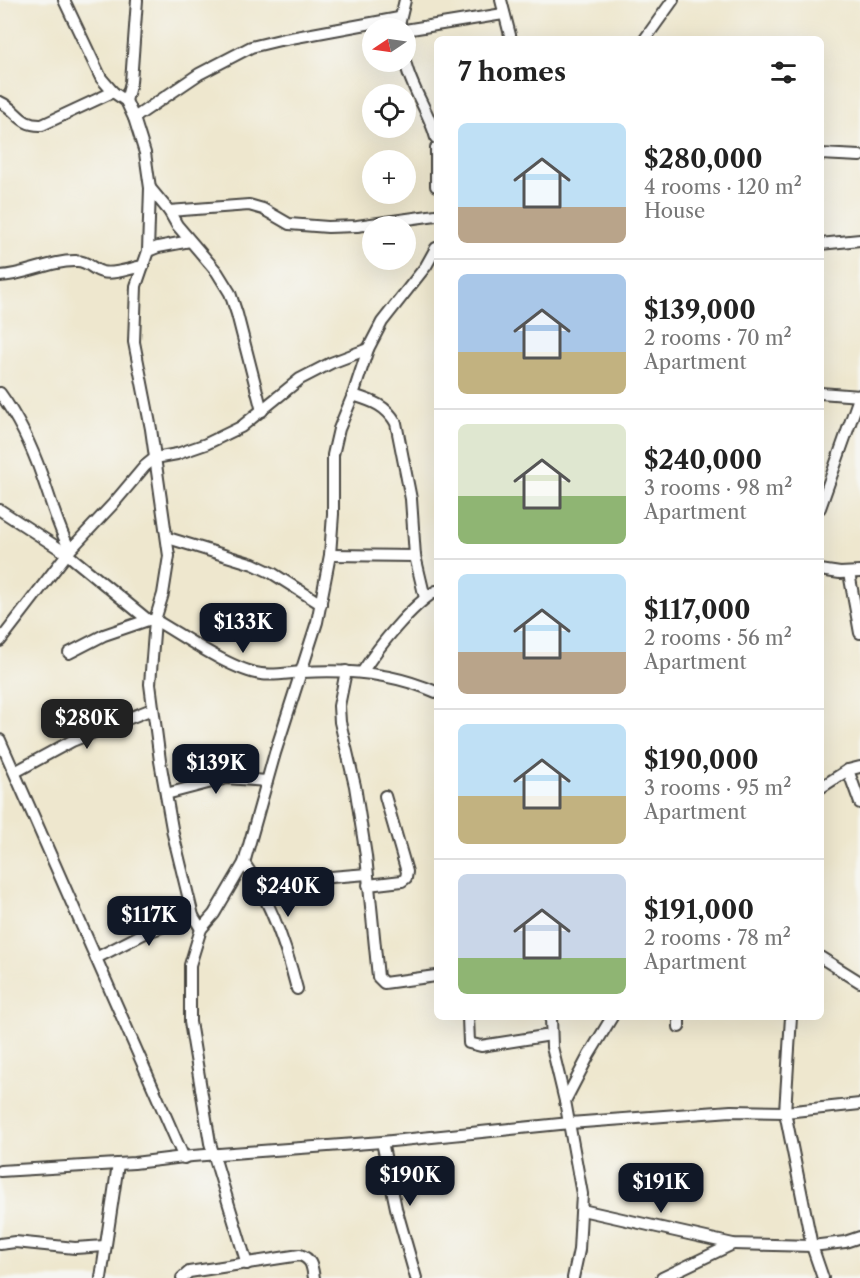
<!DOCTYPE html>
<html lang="en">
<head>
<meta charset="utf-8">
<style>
	:root { --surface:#fff; --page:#f6f6f6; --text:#222; --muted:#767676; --line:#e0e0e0; --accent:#111827 }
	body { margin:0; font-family:"Libre Caslon Text",serif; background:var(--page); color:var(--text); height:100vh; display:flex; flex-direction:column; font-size:22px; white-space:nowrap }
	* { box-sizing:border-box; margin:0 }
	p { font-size:20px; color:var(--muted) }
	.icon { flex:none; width:33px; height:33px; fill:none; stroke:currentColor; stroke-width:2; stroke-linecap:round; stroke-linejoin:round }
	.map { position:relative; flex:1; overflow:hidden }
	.panel { position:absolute; left:434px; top:36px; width:390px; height:984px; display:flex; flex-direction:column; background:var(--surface); border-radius:9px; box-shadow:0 6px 24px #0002 }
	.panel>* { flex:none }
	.needle { width:39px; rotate:257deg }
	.tools { position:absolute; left:362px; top:18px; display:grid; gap:12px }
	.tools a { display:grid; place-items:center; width:54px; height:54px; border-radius:50%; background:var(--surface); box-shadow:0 6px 24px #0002; font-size:30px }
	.price { position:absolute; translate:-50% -51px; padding:0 14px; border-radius:12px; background:var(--accent); color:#fff; font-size:20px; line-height:39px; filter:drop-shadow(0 2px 3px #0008) }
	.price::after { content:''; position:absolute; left:50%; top:36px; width:18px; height:14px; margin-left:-9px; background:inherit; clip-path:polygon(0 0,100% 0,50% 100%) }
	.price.current { background:#222; color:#fff }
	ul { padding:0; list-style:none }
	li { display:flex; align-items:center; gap:18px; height:150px; padding:0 24px }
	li+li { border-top:2px solid var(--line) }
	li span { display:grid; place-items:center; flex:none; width:168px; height:120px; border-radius:9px; color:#555 }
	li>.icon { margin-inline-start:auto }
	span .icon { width:72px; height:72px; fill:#fffc; stroke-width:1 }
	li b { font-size:26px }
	h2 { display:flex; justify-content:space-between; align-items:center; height:72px; padding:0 24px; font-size:26px }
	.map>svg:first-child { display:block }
</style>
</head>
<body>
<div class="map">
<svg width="860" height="1278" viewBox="0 0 860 1278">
	<rect width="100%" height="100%" fill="#f6f6f2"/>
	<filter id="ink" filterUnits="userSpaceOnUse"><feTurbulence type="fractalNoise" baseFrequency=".0167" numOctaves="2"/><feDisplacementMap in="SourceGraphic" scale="12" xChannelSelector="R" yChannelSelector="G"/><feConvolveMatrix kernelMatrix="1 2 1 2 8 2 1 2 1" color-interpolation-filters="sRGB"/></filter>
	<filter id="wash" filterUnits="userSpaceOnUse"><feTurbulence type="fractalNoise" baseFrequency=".008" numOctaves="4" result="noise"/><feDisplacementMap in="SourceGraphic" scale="24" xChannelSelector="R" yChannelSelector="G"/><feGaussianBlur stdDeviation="1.35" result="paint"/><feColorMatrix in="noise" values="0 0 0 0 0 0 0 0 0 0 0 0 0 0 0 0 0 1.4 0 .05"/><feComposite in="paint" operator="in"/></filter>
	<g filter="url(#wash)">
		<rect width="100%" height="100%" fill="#eee7ce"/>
	</g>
	<g filter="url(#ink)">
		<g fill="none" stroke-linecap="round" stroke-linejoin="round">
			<g stroke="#484743" stroke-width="14">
				<g id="minor">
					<path d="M64,0L101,78L113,92L126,101L134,118L145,153L150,188L169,211L177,225L217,272L230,293L237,314L262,411"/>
					<path d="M501,0L511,39"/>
					<path d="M399,25L405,0"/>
					<path d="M405,30L503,14"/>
					<path d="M645,39L673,0"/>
					<path d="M405,61C411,89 429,111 436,138"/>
					<path d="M126,101L131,82L137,0"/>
					<path d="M0,102C18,110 19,126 42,125L113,92"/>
					<path d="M134,118L199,74L251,47L280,40L399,18"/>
					<path d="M436,148V186"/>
					<path d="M820,154L860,156"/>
					<path d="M150,188L148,251L136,286L134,342L151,429L169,556L163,594L155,620L150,684L160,761L173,834L193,916L201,929"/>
					<path d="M169,211L249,205L263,209L289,224L328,227L357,226L436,215"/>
					<path d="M820,244L860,240"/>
					<path d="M148,251L158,247L190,241"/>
					<path d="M0,276C26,275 51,260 77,261C88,261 93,270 102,272C114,275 131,268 143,266"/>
					<path d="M0,393C18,418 32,447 42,476C51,501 58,527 70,550L0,641"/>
					<path d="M820,393L860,396"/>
					<path d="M353,395C372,401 386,405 396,423L411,499L415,556L425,598"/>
					<path d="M820,508L860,395"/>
					<path d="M0,510L66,553L148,620H155C183,636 231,670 261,674C275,676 288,673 302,672C348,669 394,673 436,692"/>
					<path d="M168,538L253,564L272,573L321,604"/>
					<path d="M70,550L113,504L145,466L155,458L177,454L206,444L241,427L300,379L331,363L368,349"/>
					<path d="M330,555L415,556"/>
					<path d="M820,570L840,573L860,572"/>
					<path d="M849,573L860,633"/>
					<path d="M69,653L104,635L148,620"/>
					<path d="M346,671L339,706L340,722L355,786L366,856L378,977L384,983L436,976"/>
					<path d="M363,671C379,646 411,606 436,591"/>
					<path d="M0,740L184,1158"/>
					<path d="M848,770L860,803"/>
					<path d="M15,772L72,741L152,709"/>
					<path d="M820,788L848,770L860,767"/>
					<path d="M166,794L227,778L267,781"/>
					<path d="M244,863C270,899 286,946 297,989"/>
					<path d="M259,883L367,874"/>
					<path d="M368,885L402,881L406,878L407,872L385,796"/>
					<path d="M820,957L860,982"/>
					<path d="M96,958L145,933L193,916"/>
					<path d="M468,1017L469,1043L481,1046L551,1035"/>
					<path d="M551,1017L552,1047L565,1101"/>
					<path d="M791,1017L785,1112L812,1246L823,1278"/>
					<path d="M679,1027V1017"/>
					<path d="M382,1142L396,1208L416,1278"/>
					<path d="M0,1171L134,1163L192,1156L382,1142L570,1123L731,1111L785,1112L860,1104"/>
					<path d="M582,1210L733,1244L812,1246L845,1242L860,1237"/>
					<path d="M0,1244L15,1242L75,1248L105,1246"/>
					<path d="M247,1264L210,1143L190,1022V965L201,929L214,914L244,863L275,753L317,622L330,555L333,514V455L339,429L353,395L368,349L382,322L426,266L436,248"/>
					<path d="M101,1278L118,1164"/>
					<path d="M182,1278L189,1272L300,1255C312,1259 312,1267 314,1278"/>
					<path d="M573,1278L579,1250L582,1194L565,1101L589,1055L612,1017"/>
					<path d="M662,1278L733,1244"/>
				</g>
			</g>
			<use href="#minor" stroke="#fff" stroke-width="10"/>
		</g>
	</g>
</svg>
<div class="tools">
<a><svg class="needle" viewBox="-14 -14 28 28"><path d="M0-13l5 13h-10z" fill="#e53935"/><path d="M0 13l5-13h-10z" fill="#767676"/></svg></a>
<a><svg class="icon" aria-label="locate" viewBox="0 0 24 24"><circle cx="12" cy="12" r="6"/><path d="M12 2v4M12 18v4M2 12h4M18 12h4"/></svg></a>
<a>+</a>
<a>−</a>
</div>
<b class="price" style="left:243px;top:654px">$133K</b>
<b class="price current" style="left:87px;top:750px">$280K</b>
<b class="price" style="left:216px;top:795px">$139K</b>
<b class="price" style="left:288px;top:918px">$240K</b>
<b class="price" style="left:149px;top:947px">$117K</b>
<b class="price" style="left:410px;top:1207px">$190K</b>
<b class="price" style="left:661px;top:1214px">$191K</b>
<section class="panel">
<h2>7 homes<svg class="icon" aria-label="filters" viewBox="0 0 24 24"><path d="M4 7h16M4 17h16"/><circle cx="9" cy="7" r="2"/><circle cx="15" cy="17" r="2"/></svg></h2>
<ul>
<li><span style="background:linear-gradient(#bfe0f5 70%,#b9a48a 0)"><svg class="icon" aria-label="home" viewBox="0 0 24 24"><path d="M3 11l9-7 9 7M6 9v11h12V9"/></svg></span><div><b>$280,000</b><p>4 rooms · 120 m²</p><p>House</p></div></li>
<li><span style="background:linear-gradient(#a9c7e8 65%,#c2b280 0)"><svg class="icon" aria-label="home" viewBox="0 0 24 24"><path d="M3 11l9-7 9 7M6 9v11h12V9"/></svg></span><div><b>$139,000</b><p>2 rooms · 70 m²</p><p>Apartment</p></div></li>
<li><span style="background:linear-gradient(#dfe7d0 60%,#8fb573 0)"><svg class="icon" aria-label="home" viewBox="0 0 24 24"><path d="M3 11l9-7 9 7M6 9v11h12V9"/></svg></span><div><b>$240,000</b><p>3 rooms · 98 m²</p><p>Apartment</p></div></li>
<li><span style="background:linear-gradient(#bfe0f5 65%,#b9a48a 0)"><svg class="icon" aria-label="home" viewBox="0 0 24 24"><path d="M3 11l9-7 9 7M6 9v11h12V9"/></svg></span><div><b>$117,000</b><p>2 rooms · 56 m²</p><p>Apartment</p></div></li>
<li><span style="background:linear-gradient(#bfe0f5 60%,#c2b280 0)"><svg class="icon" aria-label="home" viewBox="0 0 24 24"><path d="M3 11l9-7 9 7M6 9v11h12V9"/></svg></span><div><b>$190,000</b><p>3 rooms · 95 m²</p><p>Apartment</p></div></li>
<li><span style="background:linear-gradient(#c9d6e8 70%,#8fb573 0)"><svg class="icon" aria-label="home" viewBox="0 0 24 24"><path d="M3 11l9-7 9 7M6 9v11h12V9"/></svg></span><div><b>$191,000</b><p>2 rooms · 78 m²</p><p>Apartment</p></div></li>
</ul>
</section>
</div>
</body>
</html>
